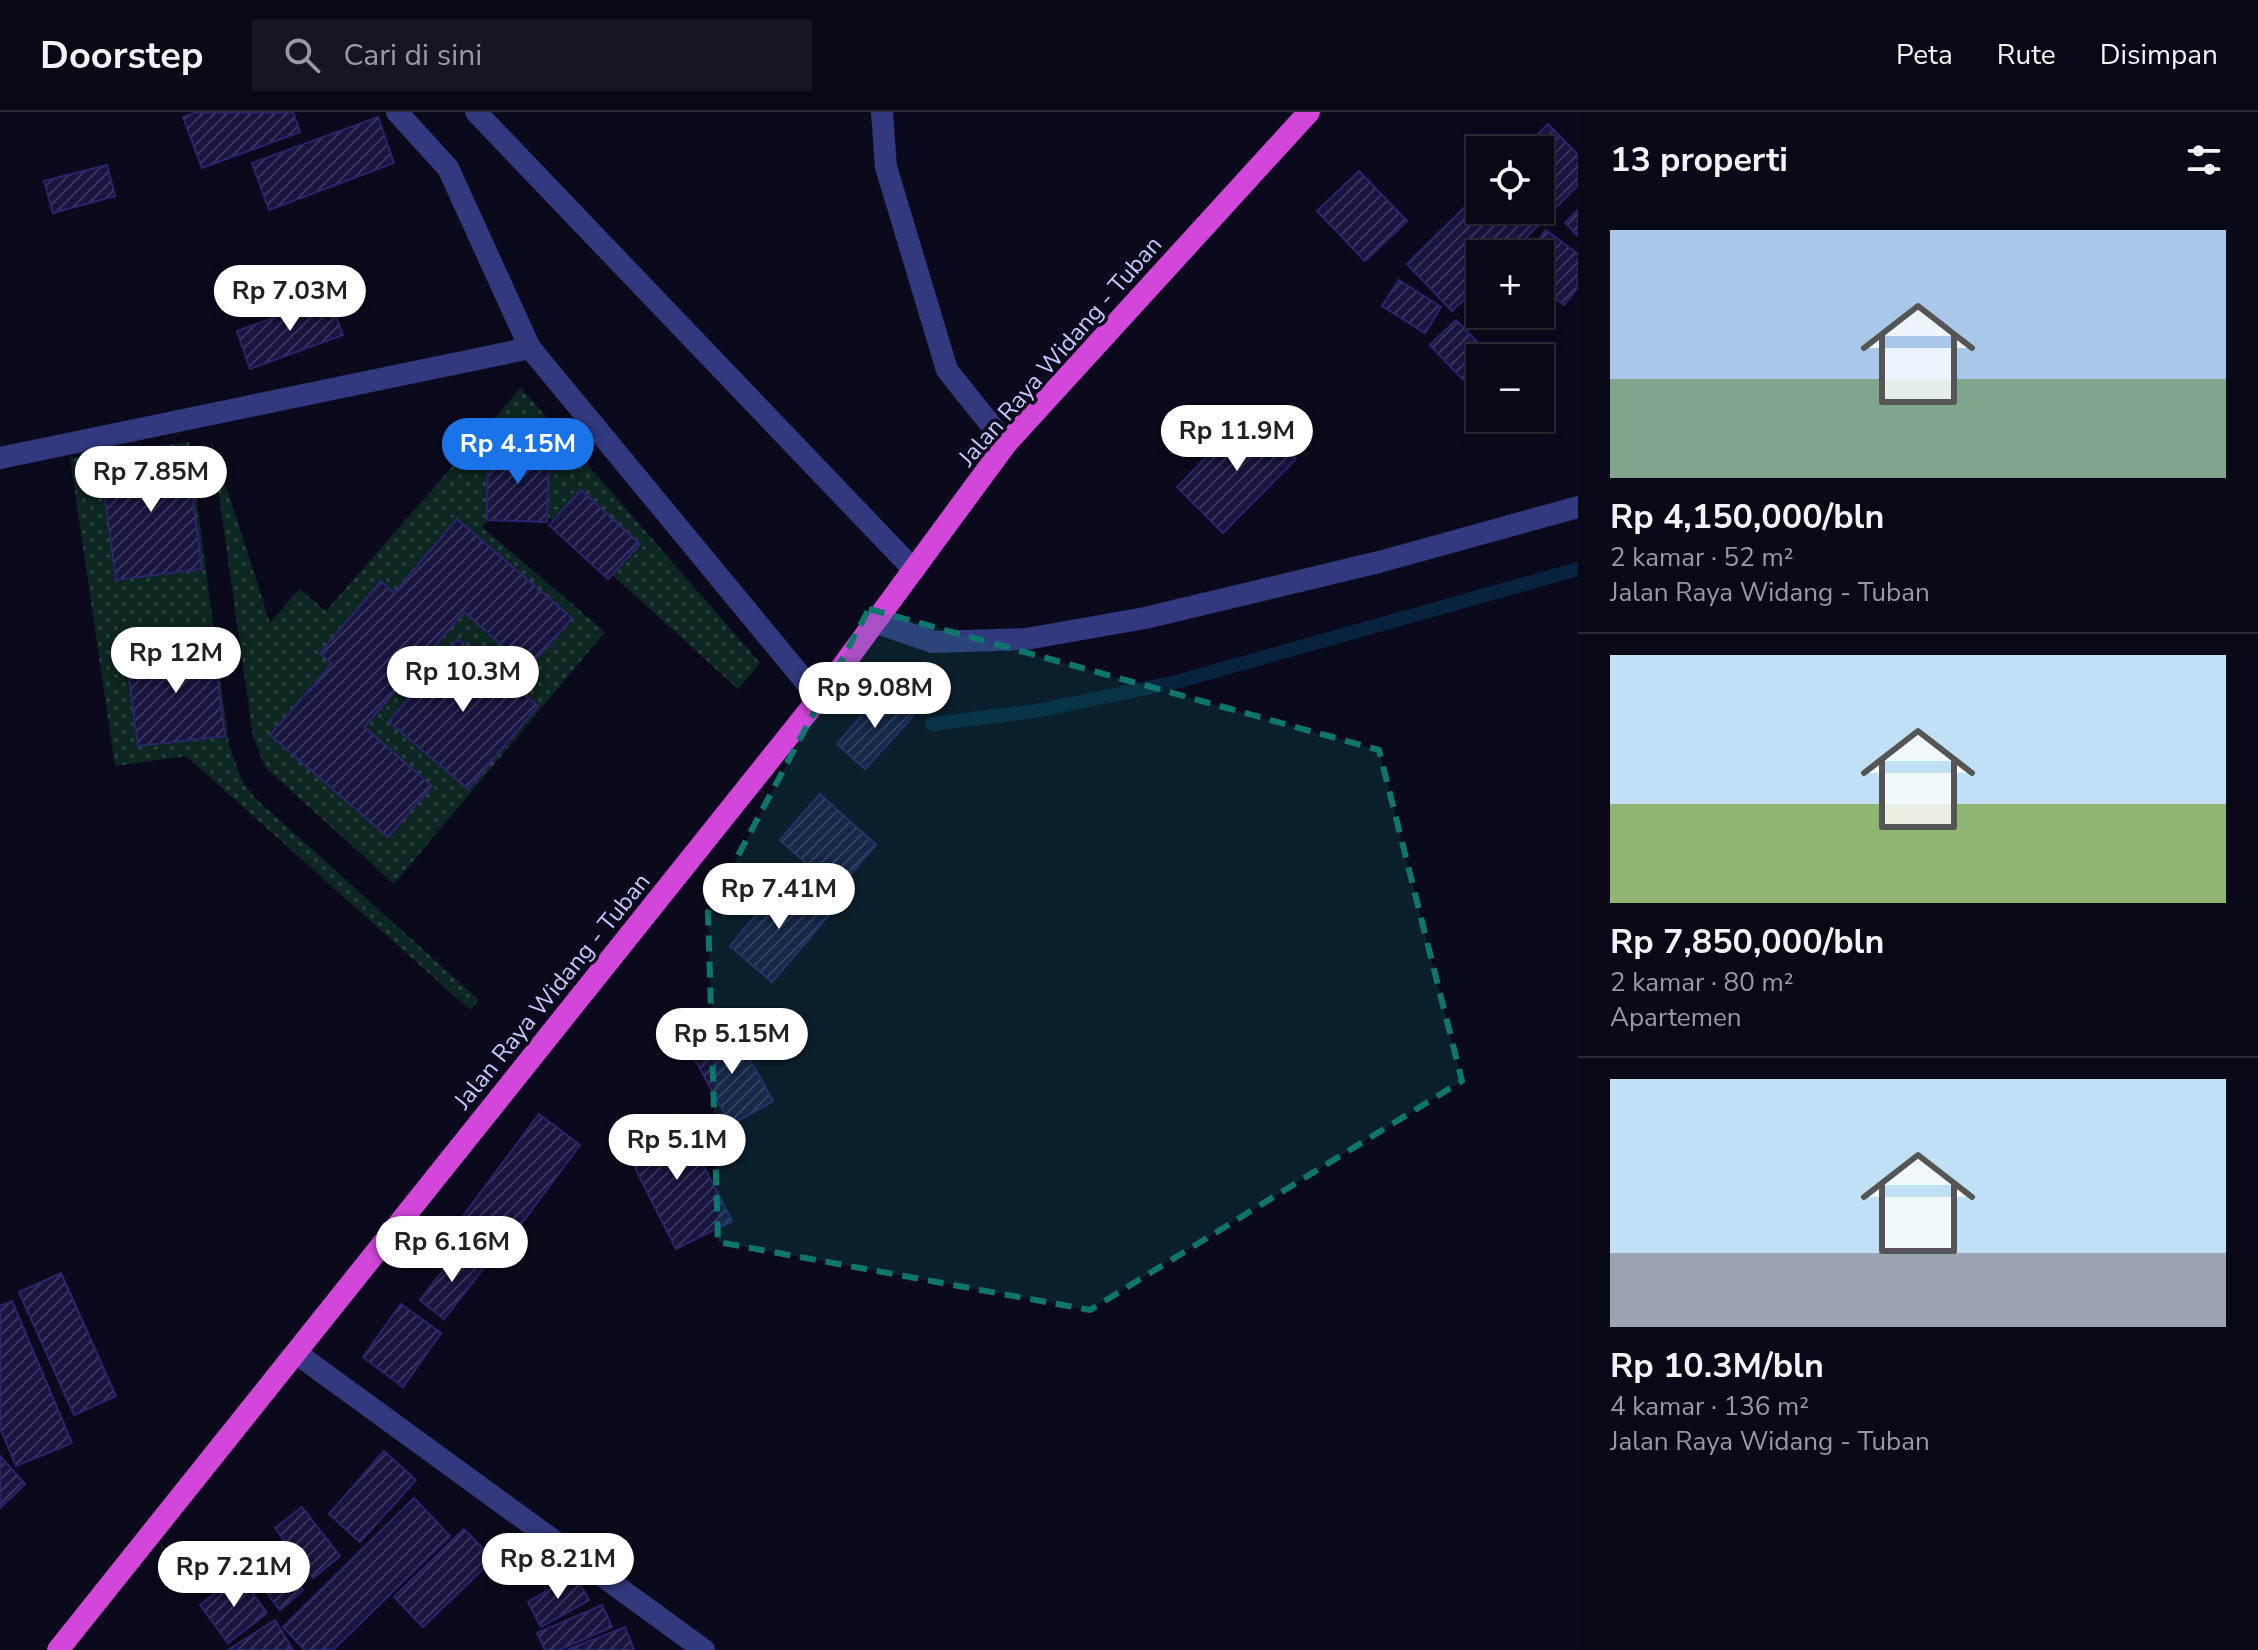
<!DOCTYPE html>
<html lang="id">
<head>
<meta charset="utf-8">
<style>
	:root { --surface:#080816; --page:#161623; --text:#f1f3f6; --muted:#989aa1; --line:#292935; --accent:#1a73e8 }
	body { margin:0; font-family:"Nunito Sans",sans-serif; background:var(--page); color:var(--text); height:100vh; display:flex; flex-direction:column; font-size:30px; white-space:nowrap }
	* { box-sizing:border-box; margin:0 }
	p { font-size:26px; color:var(--muted) }
	.icon { flex:none; width:44px; height:44px; fill:none; stroke:currentColor; stroke-width:2; stroke-linecap:round; stroke-linejoin:round }
	.map { position:relative; flex:1; overflow:hidden }
	.sheet { display:flex; flex-direction:column; background:var(--surface); width:680px }
	.sheet>* { flex:none }
	.buttons { position:absolute; left:1466px; top:24px; display:grid; gap:16px }
	.buttons a { display:grid; place-items:center; width:88px; height:88px; border-radius:0px; background:var(--surface); box-shadow:0 4px 12px #0003,0 0 0 2px var(--line); font-size:40px }
	.price { position:absolute; translate:-50% -68px; padding:0 18px; border-radius:28px; background:#fff; color:#222; font-size:26px; line-height:52px; filter:drop-shadow(0 2px 4px #0008) }
	.price::after { content:''; position:absolute; left:50%; top:48px; width:24px; height:18px; margin-left:-12px; background:inherit; clip-path:polygon(0 0,100% 0,50% 100%) }
	.price.active { background:var(--accent); color:#fff }
	ul { padding:0; list-style:none }
	li { display:grid; align-content:center; gap:16px; height:424px; padding:0 32px }
	li+li { border-top:2px solid var(--line) }
	li span { display:grid; place-items:center; height:248px; border-radius:0px; color:#555 }
	li>.icon { margin-inline-start:auto }
	span .icon { width:144px; height:144px; fill:#fffc; stroke-width:1 }
	li b { font-size:34px }
	h2 { display:flex; justify-content:space-between; align-items:center; height:96px; padding:0 32px; font-size:34px }
	header { display:flex; align-items:center; gap:48px; box-sizing:border-box; height:112px; padding:0 40px; background:var(--surface); border-bottom:2px solid var(--line) }
	header strong { font-size:38px }
	nav { display:flex; gap:44px; margin-inline-start:auto; font-size:28px }
	.search { width:560px; height:72px; background:var(--page); display:flex; align-items:center; gap:20px; box-sizing:border-box; padding:0 28px; border-radius:0px; color:var(--muted); font-size:30px }
	main { display:flex; flex:1; min-height:0 }
	.map>svg:first-child { display:block }
</style>
</head>
<body>
<header>
<strong>Doorstep</strong>
<div class="search"><svg class="icon" aria-label="search" viewBox="0 0 24 24"><circle cx="10" cy="10" r="6"/><path d="M15 15l6 6"/></svg>Cari di sini</div>
<nav><a>Peta</a><a>Rute</a><a>Disimpan</a></nav>
</header>
<main>
<div class="map">
<svg width="1578" height="1538" viewBox="0 0 1578 1538">
	<defs>
		<pattern id="grass-dots" width="8" height="8" patternUnits="userSpaceOnUse" patternTransform="scale(2)"><rect width="8" height="8" fill="#0d2723"/><path d="M2 2h.1M6 6h.1" fill="none" stroke="#2f4544" stroke-width="1.8" stroke-linecap="round"/></pattern>
		<pattern id="building-hatch" width="6" height="6" patternUnits="userSpaceOnUse" patternTransform="scale(2)"><rect width="6" height="6" fill="#18153f"/><path d="M-1 1l2-2M0 6l6-6M5 7l2-2" fill="none" stroke="#38365c"/></pattern>
	</defs>
	<rect width="100%" height="100%" fill="#0b0a1d"/>
	<g fill="url(#grass-dots)">
		<path d="M521,276L760,551L738,577L514,374L482,415L605,520L394,772L265,655L253,624L211,327L270,511L299,477L326,499Z"/>
		<path d="M189,330L229,633L242,669L254,685L479,888L470,898L186,644L115,654L70,346Z"/>
	</g>
	<g fill="none" stroke-linecap="round" stroke-linejoin="round">
		<path stroke="#07233f" stroke-width="14" d="M932,612L1036,599L1176,570L1578,457"/>
	</g>
	<g fill="url(#building-hatch)" stroke="#2a256d" stroke-width="2">
		<path d="M196,0H293L300,20L202,56L183,5Z"/>
		<path d="M378,5L394,51L269,98L252,51Z"/>
		<path d="M1548,12L1578,43V73L1510,142H1480V172L1452,199L1407,152L1480,80V98H1540V38H1522Z"/>
		<path d="M107,53L115,84L53,101L44,69Z"/>
		<path d="M1359,59L1407,109L1365,149L1317,99Z"/>
		<path d="M1578,98V124L1565,111Z"/>
		<path d="M1546,118L1578,142V175L1564,193L1540,174V142H1527Z"/>
		<path d="M1399,168L1441,195L1425,221L1382,194Z"/>
		<path d="M329,185L343,223L250,257L237,219Z"/>
		<path d="M1456,208L1489,242L1480,246V251L1463,268L1430,233Z"/>
		<path d="M1250,300L1296,347L1223,421L1177,375Z"/>
		<path d="M186,336L202,457L116,468L100,348Z"/>
		<path d="M488,338L549,339L547,410L487,408Z"/>
		<path d="M581,378L640,432L608,467L549,413Z"/>
		<path d="M457,407L572,506L528,556L464,500L364,615L432,674L388,725L270,623L332,552L320,541L381,469L394,481Z"/>
		<path d="M458,527L538,594L468,677L389,610Z"/>
		<path d="M213,532L225,624L138,634L126,543Z"/>
		<path d="M884,578L913,604L865,657L837,632Z"/>
		<path d="M820,682L876,733L836,778L780,728Z"/>
		<path d="M785,768L828,804L772,870L730,834Z"/>
		<path d="M732,915L773,989L731,1013L690,939Z"/>
		<path d="M539,1002L580,1033L496,1146L455,1115Z"/>
		<path d="M677,1002L732,1109L676,1137L622,1030Z"/>
		<path d="M459,1138L483,1157L444,1207L420,1188Z"/>
		<path d="M61,1161L116,1284L74,1303L19,1180Z"/>
		<path d="M12,1189L72,1331L16,1354L0,1316V1194Z"/>
		<path d="M401,1192L441,1221L403,1275L363,1245Z"/>
		<path d="M384,1339L416,1368L360,1430L329,1402Z"/>
		<path d="M0,1344L25,1372L0,1396Z"/>
		<path d="M414,1386L450,1424L333,1538H305L283,1515Z"/>
		<path d="M302,1395L340,1444L313,1466L275,1416Z"/>
		<path d="M464,1417L493,1447L423,1515L394,1485Z"/>
		<path d="M270,1436L303,1478L280,1498L246,1455Z"/>
		<path d="M239,1463L267,1501L228,1531L200,1493Z"/>
		<path d="M575,1463L589,1488L541,1515L528,1490Z"/>
		<path d="M602,1493L612,1515L559,1538H545L537,1521Z"/>
		<path d="M275,1508L293,1538H228Z"/>
		<path d="M625,1515L634,1538H567Z"/>
	</g>
	<g fill="none" stroke-linecap="round" stroke-linejoin="round">
		<g stroke="#32397f" stroke-width="22">
			<path d="M882,0L886,55L947,258L1006,332"/>
			<path d="M875,510L933,530L1026,527L1145,506L1379,450L1578,395"/>
		</g>
		<g stroke="#32397f" stroke-width="22">
			<path d="M397,0L448,56L530,236L819,586"/>
			<path d="M476,0L914,458"/>
			<path d="M0,346L530,236"/>
			<path d="M296,1241L704,1538"/>
		</g>
		<path stroke="#d247da" stroke-width="22" d="M58,1538L819,586L1006,332L1309,0"/>
	</g>
	<path fill="#0f766e" fill-opacity="0.2" stroke="#0f766e" stroke-width="6" stroke-dasharray="16 10" stroke-linejoin="round" d="M869,497L1379,638L1462,969L1090,1198L718,1130L708,800Z"/>
	<g text-anchor="middle" dominant-baseline="central" stroke-width="7" stroke-linejoin="round" paint-order="stroke">
		<g font-size="24" fill="#c6c7ff" stroke="#0b0a1d">
			<text transform="translate(1060 239) rotate(-49)">Jalan Raya Widang - Tuban</text>
			<text transform="translate(552 879) rotate(-51)">Jalan Raya Widang - Tuban</text>
		</g>
	</g>
</svg>
<div class="buttons">
<a><svg class="icon" aria-label="locate" viewBox="0 0 24 24"><circle cx="12" cy="12" r="6"/><path d="M12 2v4M12 18v4M2 12h4M18 12h4"/></svg></a>
<a>+</a>
<a>−</a>
</div>
<b class="price" style="left:290px;top:221px">Rp 7.03M</b>
<b class="price" style="left:1237px;top:361px">Rp 11.9M</b>
<b class="price active" style="left:518px;top:374px">Rp 4.15M</b>
<b class="price" style="left:151px;top:402px">Rp 7.85M</b>
<b class="price" style="left:176px;top:583px">Rp 12M</b>
<b class="price" style="left:463px;top:602px">Rp 10.3M</b>
<b class="price" style="left:875px;top:618px">Rp 9.08M</b>
<b class="price" style="left:779px;top:819px">Rp 7.41M</b>
<b class="price" style="left:732px;top:964px">Rp 5.15M</b>
<b class="price" style="left:677px;top:1070px">Rp 5.1M</b>
<b class="price" style="left:452px;top:1172px">Rp 6.16M</b>
<b class="price" style="left:558px;top:1489px">Rp 8.21M</b>
<b class="price" style="left:234px;top:1497px">Rp 7.21M</b>
</div>
<section class="sheet">
<h2>13 properti<svg class="icon" aria-label="filters" viewBox="0 0 24 24"><path d="M4 7h16M4 17h16"/><circle cx="9" cy="7" r="2"/><circle cx="15" cy="17" r="2"/></svg></h2>
<ul>
<li><span style="background:linear-gradient(#a9c7e8 60%,#7fa58c 0)"><svg class="icon" aria-label="home" viewBox="0 0 24 24"><path d="M3 11l9-7 9 7M6 9v11h12V9"/></svg></span><div><b>Rp 4,150,000/bln</b><p>2 kamar · 52 m²</p><p>Jalan Raya Widang - Tuban</p></div></li>
<li><span style="background:linear-gradient(#bfe0f5 60%,#8fb573 0)"><svg class="icon" aria-label="home" viewBox="0 0 24 24"><path d="M3 11l9-7 9 7M6 9v11h12V9"/></svg></span><div><b>Rp 7,850,000/bln</b><p>2 kamar · 80 m²</p><p>Apartemen</p></div></li>
<li><span style="background:linear-gradient(#bfe0f5 70%,#9aa5b1 0)"><svg class="icon" aria-label="home" viewBox="0 0 24 24"><path d="M3 11l9-7 9 7M6 9v11h12V9"/></svg></span><div><b>Rp 10.3M/bln</b><p>4 kamar · 136 m²</p><p>Jalan Raya Widang - Tuban</p></div></li>
</ul>
</section>
</main>
</body>
</html>
